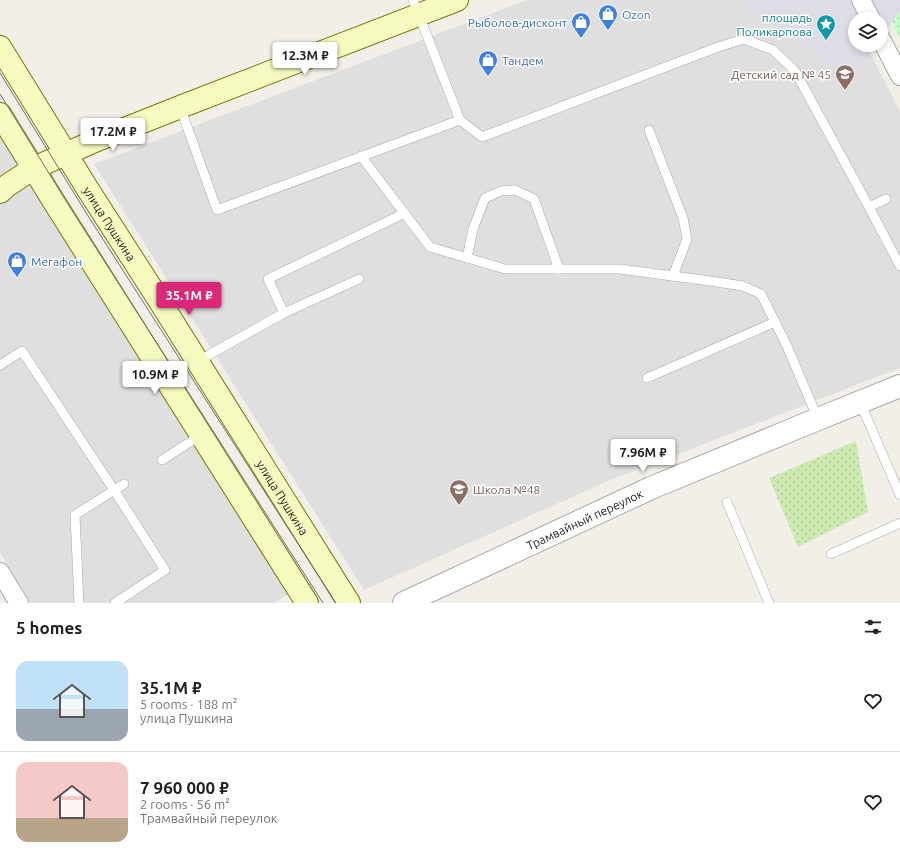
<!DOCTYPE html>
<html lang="en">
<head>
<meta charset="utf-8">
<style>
	:root { --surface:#fff; --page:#f6f6f6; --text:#202124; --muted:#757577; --line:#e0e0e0; --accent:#db2777 }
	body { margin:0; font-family:Ubuntu,sans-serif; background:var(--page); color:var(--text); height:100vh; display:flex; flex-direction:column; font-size:15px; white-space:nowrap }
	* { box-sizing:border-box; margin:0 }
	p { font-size:13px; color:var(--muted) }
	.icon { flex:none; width:22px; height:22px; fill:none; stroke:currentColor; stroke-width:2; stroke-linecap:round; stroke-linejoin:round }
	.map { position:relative; height:603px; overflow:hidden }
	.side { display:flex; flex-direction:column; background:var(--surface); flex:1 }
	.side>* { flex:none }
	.fabs { position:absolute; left:848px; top:12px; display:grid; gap:8px }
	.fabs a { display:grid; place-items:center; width:40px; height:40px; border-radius:50%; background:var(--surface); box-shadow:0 2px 6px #0003; font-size:20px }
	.price { position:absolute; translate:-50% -34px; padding:0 9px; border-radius:4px; background:#fff; color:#222; font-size:13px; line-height:26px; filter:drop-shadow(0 1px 2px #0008) }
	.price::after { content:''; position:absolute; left:50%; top:24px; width:12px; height:9px; margin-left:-6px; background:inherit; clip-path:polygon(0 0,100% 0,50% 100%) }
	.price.active { background:var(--accent); color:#fff }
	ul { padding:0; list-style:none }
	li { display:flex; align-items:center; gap:12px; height:100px; padding:0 16px }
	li+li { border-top:1px solid var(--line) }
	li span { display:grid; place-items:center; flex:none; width:112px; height:80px; border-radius:12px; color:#555 }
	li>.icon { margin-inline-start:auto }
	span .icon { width:48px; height:48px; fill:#fffc; stroke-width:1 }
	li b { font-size:17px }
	h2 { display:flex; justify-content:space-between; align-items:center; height:48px; padding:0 16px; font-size:17px }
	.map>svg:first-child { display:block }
</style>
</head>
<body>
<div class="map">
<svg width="900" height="603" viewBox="0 0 900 603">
	<defs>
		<pattern id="grass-dots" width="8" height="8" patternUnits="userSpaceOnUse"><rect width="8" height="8" fill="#cdebb0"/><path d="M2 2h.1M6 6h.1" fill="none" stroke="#b0c997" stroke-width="1.8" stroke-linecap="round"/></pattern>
		<pattern id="park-dots" width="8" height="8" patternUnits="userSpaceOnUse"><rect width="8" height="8" fill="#c8facc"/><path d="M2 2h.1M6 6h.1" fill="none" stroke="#acd6af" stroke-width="1.8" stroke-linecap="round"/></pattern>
	</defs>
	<rect width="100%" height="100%" fill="#f2efe9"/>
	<g fill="#e0dfdf">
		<path d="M527,0H844L855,45H866L900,111V368L608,481L364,590L94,164Z"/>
		<path d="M0,137L290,593L274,603H30L0,552Z"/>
	</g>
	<path fill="url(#grass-dots)" d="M856,441L868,512L798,547L769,478Z"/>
	<path fill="url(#park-dots)" d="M880,0H900V39Z"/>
	<path fill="#dddde8" d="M738,0H900V11L881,37V19H855V45H875L851,78Z"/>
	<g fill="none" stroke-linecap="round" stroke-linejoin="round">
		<g stroke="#a9a9a9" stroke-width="10">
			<g id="service">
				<path d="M180,107L217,210L460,120L413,0"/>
				<path d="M460,120L482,137L718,47L744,39L773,50L795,71L869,207L900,266"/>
				<path d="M649,130L683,218L687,239L673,276"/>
				<path d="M361,156L430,247L505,269H620L703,280L743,286L761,294L787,346L818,419"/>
				<path d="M869,207L886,199"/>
				<path d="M467,258L473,229L485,198L501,191L515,190L534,199L559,269"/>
				<path d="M284,313L359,279"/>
				<path d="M198,361L284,313L268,279L405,213"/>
				<path d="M0,365L22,351L114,490L165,570L115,603"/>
				<path d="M647,378L775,322"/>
				<path d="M860,402L900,495"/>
				<path d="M162,460L201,435"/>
				<path d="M727,502L769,603"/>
				<path d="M831,554L900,523"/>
				<path d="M79,603L75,515L124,484"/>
			</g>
		</g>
		<g stroke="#a9a9a9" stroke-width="20">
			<g id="minor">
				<path d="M861,0L871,19"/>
				<path d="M881,39L900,76"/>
				<path d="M0,572L19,603"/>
			</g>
		</g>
		<g stroke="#a9a9a9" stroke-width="24">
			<g id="tertiary">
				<path id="s1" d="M404,603L651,488L818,419L900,386"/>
			</g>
		</g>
		<g stroke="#707d05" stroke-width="24">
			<g id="secondary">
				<path id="s2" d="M0,47L87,188L159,300L349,603"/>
				<path d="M0,114L56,205L307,603"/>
				<path d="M0,192L8,185L34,168L97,140L180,107L457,0"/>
			</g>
		</g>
		<use href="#service" stroke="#fff" stroke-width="9"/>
		<use href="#minor" stroke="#fff" stroke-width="18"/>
		<use href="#tertiary" stroke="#fff" stroke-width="22"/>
		<use href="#secondary" stroke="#f7fabf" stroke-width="22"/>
		<g stroke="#707070" stroke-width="1">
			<path d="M0,73L90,219L336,603"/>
			<path d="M0,94L71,209L323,603"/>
		</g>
	</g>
	<defs>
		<g id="shop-pin" transform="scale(1)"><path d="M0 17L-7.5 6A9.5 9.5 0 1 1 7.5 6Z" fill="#3f7fe0" stroke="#fff"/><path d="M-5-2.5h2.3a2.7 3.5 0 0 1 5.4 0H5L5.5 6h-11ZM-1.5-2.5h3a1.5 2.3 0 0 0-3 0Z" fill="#fff"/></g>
		<g id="sight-pin" transform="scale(1)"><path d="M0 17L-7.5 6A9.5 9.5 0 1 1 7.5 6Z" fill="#0f9aa8" stroke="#fff"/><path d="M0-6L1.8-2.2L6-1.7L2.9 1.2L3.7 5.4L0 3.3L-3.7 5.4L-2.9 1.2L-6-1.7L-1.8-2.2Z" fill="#fff"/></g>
		<g id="school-pin" transform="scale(1)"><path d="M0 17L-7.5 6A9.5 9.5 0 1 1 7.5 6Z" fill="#8d6e63" stroke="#fff"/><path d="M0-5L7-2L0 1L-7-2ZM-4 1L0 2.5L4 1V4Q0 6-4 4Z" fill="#fff"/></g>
	</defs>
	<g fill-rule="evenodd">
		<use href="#shop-pin" x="608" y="14"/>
		<use href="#shop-pin" x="581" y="22"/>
		<use href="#sight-pin" x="826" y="24"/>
		<use href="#shop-pin" x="488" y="60"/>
		<use href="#school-pin" x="845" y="74"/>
		<use href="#shop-pin" x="17" y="261"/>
		<use href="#school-pin" x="459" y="489"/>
	</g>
	<g text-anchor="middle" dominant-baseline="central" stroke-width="3" stroke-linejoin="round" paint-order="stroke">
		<g font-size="12" fill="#366cbe" stroke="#fff" text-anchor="start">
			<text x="622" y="14">Ozon</text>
			<text x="567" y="22" text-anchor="end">Рыболов-дисконт</text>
			<text x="502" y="60">Тандем</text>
			<text x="31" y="261">Мегафон</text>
		</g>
		<g font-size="12" fill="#0d838f" stroke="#fff" text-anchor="end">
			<text x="812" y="17">площадь<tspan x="812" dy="14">Поликарпова</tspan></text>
		</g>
		<g font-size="12" fill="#785e54" stroke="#fff" text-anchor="end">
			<text x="831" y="74">Детский сад № 45</text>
			<text x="473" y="489" text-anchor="start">Школа №48</text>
		</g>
		<g font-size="12" fill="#222" stroke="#fff">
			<text stroke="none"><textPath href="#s2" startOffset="208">улица Пушкина</textPath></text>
			<text stroke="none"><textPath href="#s2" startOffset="532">улица Пушкина</textPath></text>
			<text stroke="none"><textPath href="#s1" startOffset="199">Трамвайный переулок</textPath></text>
		</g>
	</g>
</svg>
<div class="fabs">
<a><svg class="icon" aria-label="layers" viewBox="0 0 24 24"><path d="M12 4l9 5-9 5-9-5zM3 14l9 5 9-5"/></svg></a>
</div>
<b class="price" style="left:305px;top:76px">12.3M ₽</b>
<b class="price" style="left:113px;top:152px">17.2M ₽</b>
<b class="price active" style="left:189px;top:316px">35.1M ₽</b>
<b class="price" style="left:155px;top:395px">10.9M ₽</b>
<b class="price" style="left:643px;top:473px">7.96M ₽</b>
</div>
<section class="side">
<h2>5 homes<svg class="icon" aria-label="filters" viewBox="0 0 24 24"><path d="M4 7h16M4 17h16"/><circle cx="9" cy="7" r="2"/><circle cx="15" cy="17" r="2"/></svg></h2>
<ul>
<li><span style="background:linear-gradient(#bfe0f5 60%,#9aa5b1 0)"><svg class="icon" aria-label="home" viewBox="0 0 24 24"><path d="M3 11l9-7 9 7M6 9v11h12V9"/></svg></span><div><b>35.1M ₽</b><p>5 rooms · 188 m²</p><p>улица Пушкина</p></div><svg class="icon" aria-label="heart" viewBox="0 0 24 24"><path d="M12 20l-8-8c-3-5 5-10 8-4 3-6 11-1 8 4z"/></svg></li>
<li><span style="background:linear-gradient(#f6c9c9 70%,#b9a48a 0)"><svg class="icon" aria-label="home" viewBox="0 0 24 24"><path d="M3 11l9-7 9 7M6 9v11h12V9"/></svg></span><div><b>7 960 000 ₽</b><p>2 rooms · 56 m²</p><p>Трамвайный переулок</p></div><svg class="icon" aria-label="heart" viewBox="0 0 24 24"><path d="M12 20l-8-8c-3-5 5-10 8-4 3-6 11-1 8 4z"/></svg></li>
</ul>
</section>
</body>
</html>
